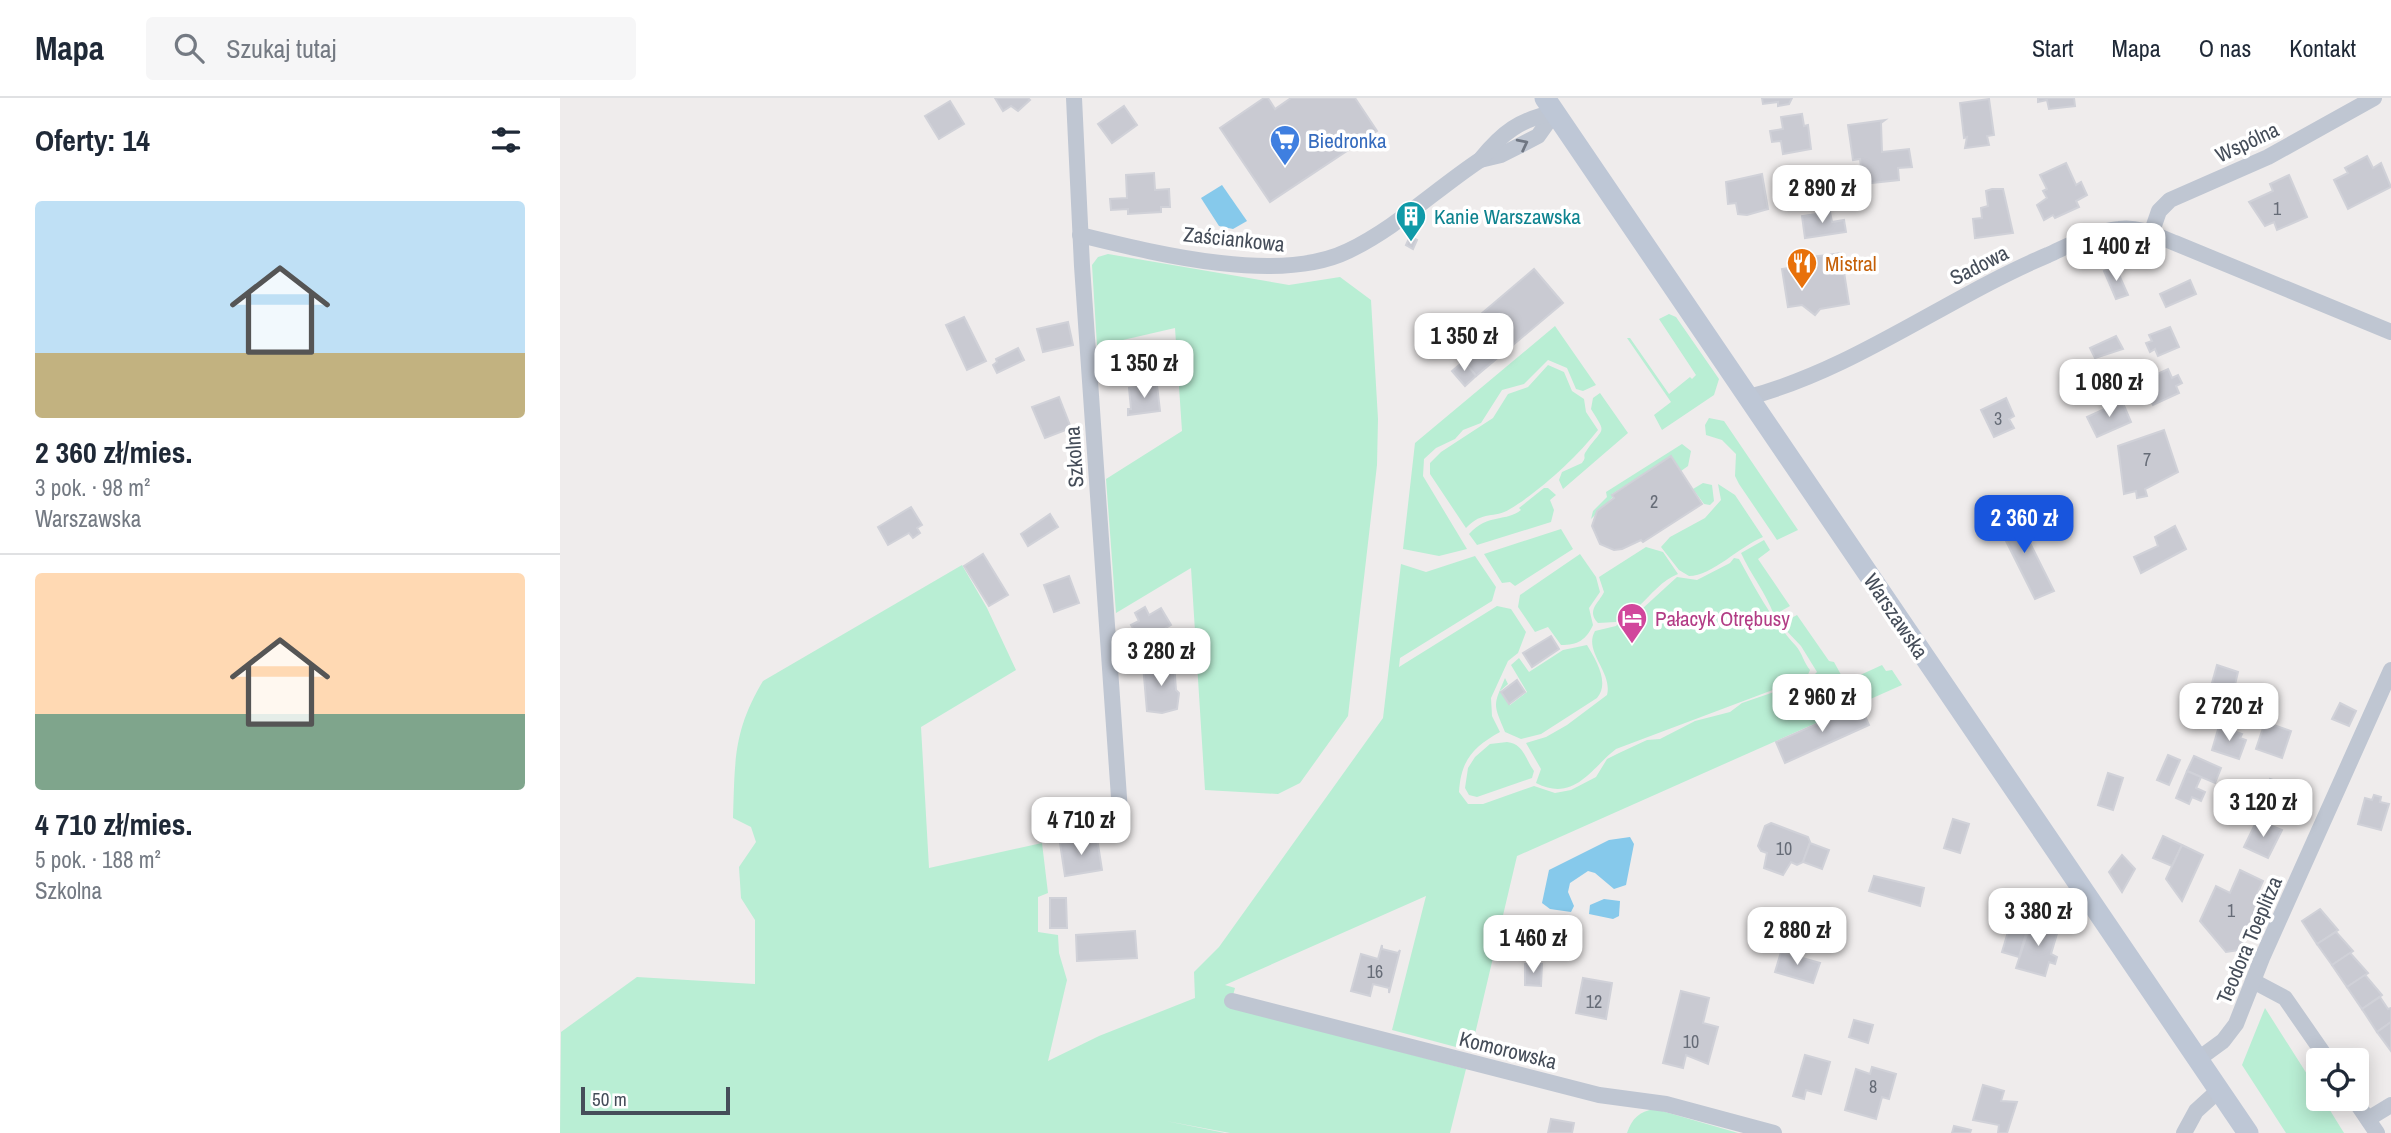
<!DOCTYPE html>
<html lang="pl">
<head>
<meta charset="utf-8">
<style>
	:root { --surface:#fff; --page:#f6f6f7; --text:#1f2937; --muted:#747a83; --line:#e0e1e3; --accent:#1855dd }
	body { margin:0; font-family:"Archivo Narrow",sans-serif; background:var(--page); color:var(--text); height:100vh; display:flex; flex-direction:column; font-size:26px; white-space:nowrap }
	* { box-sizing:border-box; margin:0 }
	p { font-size:23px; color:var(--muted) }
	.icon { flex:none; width:38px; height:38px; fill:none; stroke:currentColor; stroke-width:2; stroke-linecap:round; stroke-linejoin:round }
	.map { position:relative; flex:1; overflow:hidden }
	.panel { display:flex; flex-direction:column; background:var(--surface); width:560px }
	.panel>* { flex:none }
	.fabs { position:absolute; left:1746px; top:950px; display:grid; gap:14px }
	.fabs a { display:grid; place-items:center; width:63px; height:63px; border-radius:7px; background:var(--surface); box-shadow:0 4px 18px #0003; font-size:35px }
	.scale { position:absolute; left:21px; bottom:18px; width:149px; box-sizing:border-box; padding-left:7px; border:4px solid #454d59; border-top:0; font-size:19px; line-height:24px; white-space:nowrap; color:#454d59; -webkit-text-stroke:5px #fff; paint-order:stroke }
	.price { position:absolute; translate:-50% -60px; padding:0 16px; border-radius:14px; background:#fff; color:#222; font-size:23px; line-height:46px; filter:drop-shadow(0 2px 4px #0008) }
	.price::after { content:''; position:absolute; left:50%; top:42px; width:21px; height:16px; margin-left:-10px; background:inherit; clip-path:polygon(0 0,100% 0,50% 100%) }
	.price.active { background:var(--accent); color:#fff }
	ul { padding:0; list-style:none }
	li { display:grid; align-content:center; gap:14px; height:371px; padding:0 35px }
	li+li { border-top:2px solid var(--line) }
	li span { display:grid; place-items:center; height:217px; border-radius:7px; color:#555 }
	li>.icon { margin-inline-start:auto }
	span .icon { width:126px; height:126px; fill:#fffc; stroke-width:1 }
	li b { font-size:30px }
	h2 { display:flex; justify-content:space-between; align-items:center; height:84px; padding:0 35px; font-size:30px }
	header { display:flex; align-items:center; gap:42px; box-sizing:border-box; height:98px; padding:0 35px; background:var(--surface); border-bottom:2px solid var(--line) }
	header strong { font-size:33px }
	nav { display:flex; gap:38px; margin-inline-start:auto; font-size:24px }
	.search { width:490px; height:63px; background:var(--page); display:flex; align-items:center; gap:18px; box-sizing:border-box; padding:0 24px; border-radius:7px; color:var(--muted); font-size:26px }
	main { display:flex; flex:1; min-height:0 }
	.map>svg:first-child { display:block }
</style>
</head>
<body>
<header>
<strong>Mapa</strong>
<div class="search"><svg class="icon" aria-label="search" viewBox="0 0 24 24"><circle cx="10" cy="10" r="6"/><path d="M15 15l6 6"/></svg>Szukaj tutaj</div>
<nav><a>Start</a><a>Mapa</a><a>O nas</a><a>Kontakt</a></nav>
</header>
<main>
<section class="panel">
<h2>Oferty: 14<svg class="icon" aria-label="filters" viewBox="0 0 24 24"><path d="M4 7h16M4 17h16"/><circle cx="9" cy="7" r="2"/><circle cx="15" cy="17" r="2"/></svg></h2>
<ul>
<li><span style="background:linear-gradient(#bfe0f5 70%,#c2b280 0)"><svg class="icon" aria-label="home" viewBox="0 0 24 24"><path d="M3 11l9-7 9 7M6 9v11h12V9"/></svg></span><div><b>2 360 zł/mies.</b><p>3 pok. · 98 m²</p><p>Warszawska</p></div></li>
<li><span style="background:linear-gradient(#ffd9b3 65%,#7fa58c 0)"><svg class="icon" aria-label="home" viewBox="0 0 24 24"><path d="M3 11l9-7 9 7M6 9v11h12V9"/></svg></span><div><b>4 710 zł/mies.</b><p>5 pok. · 188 m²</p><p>Szkolna</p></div></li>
</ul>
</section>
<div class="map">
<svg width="1831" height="1035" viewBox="0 0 1831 1035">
	<rect width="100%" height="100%" fill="#efecec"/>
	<g fill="#b9eed4">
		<path d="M548,156L729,187L780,179L811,202L818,321L817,367L788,618L740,685L718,696L645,692L631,470L556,515L546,381L622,333L615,230L537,248L532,167L538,159Z"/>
		<path d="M1109,216L1116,219L1159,281L1154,297L1102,332L1094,317L1111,304L1067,240H1070L1109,296L1130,279L1132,281L1136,277L1099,221Z"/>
		<path d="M995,228L1036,287L1023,293L1016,291L1007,270L988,262L964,286L942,292L921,325L903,332L895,341L876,350L864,361L863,378L907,451L879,458L843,451L855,345Z"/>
		<path d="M988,267L1004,274L1012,293L1024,301L1026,314L1038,332C1017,359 980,393 950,411C934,421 923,412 906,430L870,376V365L881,354L933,320L948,296L968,289Z"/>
		<path d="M1040,295L1068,335L1003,391L999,382L1002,374L1022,365C1028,357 1021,360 1027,352C1044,328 1047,337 1031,311L1033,300Z"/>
		<path d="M1149,320L1164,323L1238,432L1217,442L1179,386L1175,378L1176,356L1162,342L1146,337L1145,327Z"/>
		<path d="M1122,346L1131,353L1128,368L1121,373L1111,358L1052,396L1053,399L1031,421L1033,413L1047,399L1046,394Z"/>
		<path d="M1143,385L1152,387L1154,403L1150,407L1144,406L1133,391Z"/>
		<path d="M1158,386L1175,397L1203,439C1180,448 1152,478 1129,478L1119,472L1101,449L1110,439L1145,420L1161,402Z"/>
		<path d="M984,390H988L996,397L990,402L994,412L991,424L917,447L909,436C928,415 947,424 961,412L959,410Z"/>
		<path d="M1001,431L1013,451L955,488L950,484L942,485L924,456Z"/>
		<path d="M1204,442L1210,452L1198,461L1230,508L1214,517C1206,495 1191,477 1181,455Z"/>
		<path d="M1086,449L1103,454L1118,476C1102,482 1091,497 1079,508C1070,516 1065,511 1056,524L1038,525C1026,512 1039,505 1044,494L1039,479Z"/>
		<path d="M1020,456L1036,479L1040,494L1029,510L1033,527C1026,542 1018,547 1001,547L988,529L975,534L958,509L960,497Z"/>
		<path d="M915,458L936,489L932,503L840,560L839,569L937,508L951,511L966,534L958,555L948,563L931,600L932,618L940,634C913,649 901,662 899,694L908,706H923L974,688L995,695L1011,692L1036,679L1047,661L1059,655L1087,642L1100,641L1135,623L1170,614L1182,605L1249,582L1257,574L1241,548L1220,526L1237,517L1269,563L1274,564L1285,584L1322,567L1326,573L1332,572L1342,587L957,758L911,953L832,932L866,798L665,887L675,890L671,905L695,915L906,971L890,1035H670L606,1023L665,1035H0L1,934L77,879L195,886V822L181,800L179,769L196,744L191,729L173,720C175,663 173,633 203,583L402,467L427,510L456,572L361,629L369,770L482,745L488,795L478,799V834L498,837L499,855L507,882L488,963L539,938L635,900L634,874L659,849L823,620L841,466L866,474Z"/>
		<path d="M1174,460L1179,461C1196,492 1212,522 1236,548C1242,555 1244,565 1250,572L1247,579L1056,651C1032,669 1015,705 976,685L981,671L966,645L986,639L1007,627L1047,597C1053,574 1023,554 1035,533L1056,528L1064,518L1082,511L1117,479L1137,482L1170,465Z"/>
		<path d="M1027,547C1036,562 1050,585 1037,600L981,636L961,641L945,634C933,605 933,608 945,580L948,586L940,593L950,607L967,594L951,567L959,560L969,574L1003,552Z"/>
		<path d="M947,644C964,646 965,661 974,673L972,680L917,699L909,697L905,690L908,670L915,659L930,646Z"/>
		<path d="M1705,910L1759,995V1001H1763L1784,1035H1726L1682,967Z"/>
		<path d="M1095,1011L1178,1035H1067C1072,1020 1080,1013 1095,1011Z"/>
	</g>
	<g fill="#86c9eb">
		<path d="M662,87L687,123L673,131L659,128L641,100Z"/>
		<path d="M1070,739L1074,746L1066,787L1054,791L1035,775L1028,773L1010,785L1008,794L1014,808L1011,814L990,811L982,805L989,772L1049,742Z"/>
		<path d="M1044,801L1060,803L1059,818L1053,821L1029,816L1030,807Z"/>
	</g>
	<g fill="#c9cad2" stroke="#d0d1d8" stroke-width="2">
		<path d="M435,0H468L470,2L458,13L451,8L443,13Z"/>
		<path d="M704,0H708L715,11L731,0H795L817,33L710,104L660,30Z"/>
		<path d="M1202,0H1232L1229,6L1218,8V4L1203,6Z"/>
		<path d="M1478,0H1514L1515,8L1489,11L1487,2L1478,4Z"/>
		<path d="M1429,1L1434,37L1427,38L1429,47L1405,50L1407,39L1404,40L1400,5Z"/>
		<path d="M390,3L404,26L379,41L365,18Z"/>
		<path d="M564,8L577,27L552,45L538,26Z"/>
		<path d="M1242,16L1244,28L1248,27L1251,51L1223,56L1221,43L1212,44L1210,33L1223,31L1221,19Z"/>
		<path d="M1325,22L1321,25L1322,54L1349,51L1352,69L1338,70L1339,82L1303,86L1300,61L1293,62L1288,27Z"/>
		<path d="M1807,58L1813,70L1821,65L1831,89L1788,111L1774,82L1788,75L1785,70Z"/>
		<path d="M1506,65L1516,87L1521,84L1527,97L1516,103L1519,109L1495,120L1493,117L1484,122L1477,107L1487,100L1483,93L1487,91L1480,77Z"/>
		<path d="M594,75L595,92L609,91L610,109H601V114L568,116V111L551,112L550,101L567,100L566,77Z"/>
		<path d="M1202,76L1208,111L1187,117L1178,116L1176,105L1168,106L1166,84Z"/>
		<path d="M1729,77L1747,119L1717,132L1714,124L1705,128L1689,104L1713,93L1710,86Z"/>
		<path d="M1432,91H1443L1453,135L1415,140L1413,121L1422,120L1421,110L1428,108L1426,93Z"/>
		<path d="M1270,114L1272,124L1284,122L1286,134L1245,140L1242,118Z"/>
		<path d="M850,138L857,142L853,151L846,147Z"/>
		<path d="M1281,155L1289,206L1260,211L1255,217L1242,207L1228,209L1222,171L1228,170L1229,162Z"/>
		<path d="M1555,168L1568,197L1556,201L1544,173Z"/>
		<path d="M974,171L1003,205L916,278L888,244Z"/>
		<path d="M1630,182L1636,196L1606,209L1600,196Z"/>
		<path d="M404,219L426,263L407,272L386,227Z"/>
		<path d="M508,224L513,247L483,254L477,231Z"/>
		<path d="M1610,229L1619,249L1598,258L1595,251L1590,254L1586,245L1592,243L1589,237Z"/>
		<path d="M1556,238L1563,251L1535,260L1530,250Z"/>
		<path d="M458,250L464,262L437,275L433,267L437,264L436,261Z"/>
		<path d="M904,263L916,278L905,288L892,273Z"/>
		<path d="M1608,271L1612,280L1618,277L1622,285L1616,288L1619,295L1593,307L1582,283Z"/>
		<path d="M597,287L600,313L568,317V311H571L569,290Z"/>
		<path d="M499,299L511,330L485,340L472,309Z"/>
		<path d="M1446,300L1454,318L1449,321L1454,330L1434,339L1421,312Z"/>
		<path d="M1562,303L1571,324L1537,339L1527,319Z"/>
		<path d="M1604,332L1618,374L1585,391L1587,398L1577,400L1576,393L1564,396L1558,348Z"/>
		<path d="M1111,358L1142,406L1083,444L1081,442L1062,451L1054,452L1040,446L1032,428L1037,413L1054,400L1052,397Z"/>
		<path d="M351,409L362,427L357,430L360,435L353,440L349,435L328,447L318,429Z"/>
		<path d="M1454,413L1494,493L1475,501L1435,421Z"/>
		<path d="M490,416L498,429L468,448L461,436Z"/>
		<path d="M1615,428L1626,451L1581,475L1574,459L1598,448L1595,439Z"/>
		<path d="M423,456L448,497L429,508L404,468Z"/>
		<path d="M509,478L519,505L494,514L484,487Z"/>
		<path d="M585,509L589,517L601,510L611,527L581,544L571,527L579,523L575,515Z"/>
		<path d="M991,538L999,551L972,569L963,555Z"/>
		<path d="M614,564L616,592L619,595L617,611L602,615L587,613L583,567Z"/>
		<path d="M1657,567L1678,574L1674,591L1652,585Z"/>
		<path d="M957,582L965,594L949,606L941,594Z"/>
		<path d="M1780,605L1796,613L1789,628L1772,621Z"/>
		<path d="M1300,607L1309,627L1225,665L1216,644Z"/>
		<path d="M1705,624L1731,633L1722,660L1696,651Z"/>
		<path d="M1659,628L1682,636L1680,640L1686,642L1679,661L1652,652Z"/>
		<path d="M1608,657L1620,662L1609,687L1597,682Z"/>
		<path d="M1634,658L1661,670L1655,685L1627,673Z"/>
		<path d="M1627,673L1641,679L1636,690L1645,694L1641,703L1632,699L1629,706L1616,700Z"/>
		<path d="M1548,675L1563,680L1553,712L1538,707Z"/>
		<path d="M1710,681L1742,692L1737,709L1704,698Z"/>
		<path d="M1814,697L1821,699L1820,704L1829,706L1821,732L1798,726L1805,700L1812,702Z"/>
		<path d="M1393,721L1409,726L1400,755L1384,750Z"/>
		<path d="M1697,722L1722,732L1708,760L1684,749Z"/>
		<path d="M1211,725L1248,739L1250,744L1243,764L1237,767L1231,764L1223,777L1204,770L1207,755L1201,753L1198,748L1205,728Z"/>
		<path d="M1603,738L1622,747L1612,768L1593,760Z"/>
		<path d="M537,740L542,772L505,778L500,745Z"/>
		<path d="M1250,745L1269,752L1262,771L1243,764Z"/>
		<path d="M1622,747L1643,757L1622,803L1606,781Z"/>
		<path d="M1562,757L1575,771L1562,794L1549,774Z"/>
		<path d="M1680,772L1703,783L1694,803L1700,806L1679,852L1666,854L1640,823L1656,788L1670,795Z"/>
		<path d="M1314,778L1364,790L1360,808L1309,793Z"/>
		<path d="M490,800H506L507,830H490Z"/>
		<path d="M1760,811L1778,832L1757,846L1742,823Z"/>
		<path d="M1472,821L1499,829L1491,856L1497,859L1495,866L1489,864L1485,878L1456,870Z"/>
		<path d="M1450,827L1467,832L1459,859L1442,854Z"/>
		<path d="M575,833L577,860L517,863L516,837Z"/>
		<path d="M1776,834L1793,853L1772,867L1757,846Z"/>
		<path d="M822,847V851L838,855L840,852L829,895V890L813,886L810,898L791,893L801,856L818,861Z"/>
		<path d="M1221,854L1260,865L1253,885L1215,874Z"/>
		<path d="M1790,855L1808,875L1787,889L1772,867Z"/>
		<path d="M965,866H982L981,888L965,887Z"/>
		<path d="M1805,877L1822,897L1802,911L1787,889Z"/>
		<path d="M1023,880L1052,885L1046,921L1016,915Z"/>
		<path d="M1121,893L1149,900L1143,925L1158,929L1148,966L1126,957L1123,970L1103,965Z"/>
		<path d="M1820,899L1828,911L1831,910V924L1817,934L1802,911Z"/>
		<path d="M1294,922L1313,927L1308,945L1289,939Z"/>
		<path d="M1831,924V953L1817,934Z"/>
		<path d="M1245,957L1270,964L1261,996L1246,992L1244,1001L1233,998Z"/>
		<path d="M1312,969L1336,976L1329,1001L1322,999L1316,1021L1285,1012L1296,971L1310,976Z"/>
		<path d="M1423,987L1444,993L1441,1003L1457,1004L1447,1035H1438L1439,1027L1413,1022Z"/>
		<path d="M991,1021L1014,1025L1012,1035H988Z"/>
		<path d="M1394,1028L1411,1032L1410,1035H1392Z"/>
	</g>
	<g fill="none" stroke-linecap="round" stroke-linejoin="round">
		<g stroke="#bfc6d2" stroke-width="16">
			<path d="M514,0L522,168L560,714"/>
			<path d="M920,62L941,57L978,38L995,14"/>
			<path d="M1591,136L1599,113L1610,102L1708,59L1814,0"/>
			<path d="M520,137C594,155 718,187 788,153C836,130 875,92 920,62C943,34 959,22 995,14"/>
			<path d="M1189,299C1295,271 1388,199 1488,157C1510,147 1535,133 1559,131C1579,128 1597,138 1615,145L1831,234"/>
			<path d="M1693,883L1725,900L1768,962"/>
			<path d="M672,903L1039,997L1106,1006L1214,1035"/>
			<path d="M1637,962L1663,943L1676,926L1702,860L1831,572"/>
			<path d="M1794,1001L1817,1035"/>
			<path d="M1808,1021L1831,1007"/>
			<path d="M1624,1035L1636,1013L1658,993"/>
		</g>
		<path stroke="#bec7d6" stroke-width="21" d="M985,0L1688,1035"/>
	</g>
	<defs><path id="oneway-chevron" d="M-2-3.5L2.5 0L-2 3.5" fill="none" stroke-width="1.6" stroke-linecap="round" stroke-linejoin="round" transform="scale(1.75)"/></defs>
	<use stroke="#707783" href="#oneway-chevron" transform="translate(963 46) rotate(-27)"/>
	<defs>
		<g id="supermarket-pin" transform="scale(1.575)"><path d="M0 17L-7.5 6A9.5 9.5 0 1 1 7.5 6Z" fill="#3f7fe0" stroke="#fff"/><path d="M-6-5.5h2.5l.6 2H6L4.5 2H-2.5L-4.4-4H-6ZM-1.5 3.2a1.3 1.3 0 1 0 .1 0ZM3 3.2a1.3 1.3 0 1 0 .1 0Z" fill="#fff"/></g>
		<g id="building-pin" transform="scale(1.575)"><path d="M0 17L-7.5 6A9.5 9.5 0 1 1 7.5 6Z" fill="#0f9aa8" stroke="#fff"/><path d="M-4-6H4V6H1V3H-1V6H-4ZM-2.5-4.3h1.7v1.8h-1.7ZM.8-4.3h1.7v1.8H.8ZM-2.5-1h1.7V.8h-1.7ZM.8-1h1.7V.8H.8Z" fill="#fff"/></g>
		<g id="restaurant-pin" transform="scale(1.575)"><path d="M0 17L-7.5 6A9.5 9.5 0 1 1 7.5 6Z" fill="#e8710a" stroke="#fff"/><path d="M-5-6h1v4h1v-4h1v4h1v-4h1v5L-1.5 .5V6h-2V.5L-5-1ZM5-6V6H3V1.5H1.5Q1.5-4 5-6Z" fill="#fff"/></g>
		<g id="hotel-pin" transform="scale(1.575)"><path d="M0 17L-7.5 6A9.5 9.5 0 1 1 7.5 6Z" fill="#d1479c" stroke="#fff"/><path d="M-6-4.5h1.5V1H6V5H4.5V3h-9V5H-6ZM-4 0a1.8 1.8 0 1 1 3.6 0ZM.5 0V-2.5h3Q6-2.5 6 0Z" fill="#fff"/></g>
	</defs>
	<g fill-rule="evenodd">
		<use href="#supermarket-pin" x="725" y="42"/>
		<use href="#building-pin" x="851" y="118"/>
		<use href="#restaurant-pin" x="1242" y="165"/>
		<use href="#hotel-pin" x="1072" y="520"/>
	</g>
	<g text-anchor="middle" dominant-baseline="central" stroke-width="7" stroke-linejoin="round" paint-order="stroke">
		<g font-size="18" fill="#666c77">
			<text x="1717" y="110">1</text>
			<text x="1438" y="320">3</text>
			<text x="1587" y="361">7</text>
			<text x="1094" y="403">2</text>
			<text x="1224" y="750">10</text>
			<text x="1671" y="812">1</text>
			<text x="815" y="873">16</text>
			<text x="1034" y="903">12</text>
			<text x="1131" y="943">10</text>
			<text x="1313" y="988">8</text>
		</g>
		<g font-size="21" fill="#366cbe" stroke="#fff" text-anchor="start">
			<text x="748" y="42">Biedronka</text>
		</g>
		<g font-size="21" fill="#454d59" stroke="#fff">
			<text transform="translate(1687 44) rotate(-25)">Wspólna</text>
			<text transform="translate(674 141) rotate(6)">Zaściankowa</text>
			<text transform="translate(1419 167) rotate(-27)">Sadowa</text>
			<text transform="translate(514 359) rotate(-94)">Szkolna</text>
			<text transform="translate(1336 518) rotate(56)">Warszawska</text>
			<text transform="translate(1689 842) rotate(-67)">Teodora Toeplitza</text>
			<text transform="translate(948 952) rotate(14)">Komorowska</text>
		</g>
		<g font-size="21" fill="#0d838f" stroke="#fff" text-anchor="start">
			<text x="874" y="118">Kanie Warszawska</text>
		</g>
		<g font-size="21" fill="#c56008" stroke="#fff" text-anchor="start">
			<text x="1265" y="165">Mistral</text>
		</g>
		<g font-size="21" fill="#b23c85" stroke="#fff" text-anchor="start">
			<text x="1095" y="520">Pałacyk Otrębusy</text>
		</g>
	</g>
</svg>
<div class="fabs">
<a><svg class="icon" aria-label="locate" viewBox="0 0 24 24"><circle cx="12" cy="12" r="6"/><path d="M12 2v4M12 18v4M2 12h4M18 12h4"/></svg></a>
</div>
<div class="scale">50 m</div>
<b class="price" style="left:1262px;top:127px">2 890 zł</b>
<b class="price" style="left:1556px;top:185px">1 400 zł</b>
<b class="price" style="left:904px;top:275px">1 350 zł</b>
<b class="price" style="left:584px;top:302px">1 350 zł</b>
<b class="price" style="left:1549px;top:321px">1 080 zł</b>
<b class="price active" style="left:1464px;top:457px">2 360 zł</b>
<b class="price" style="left:601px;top:590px">3 280 zł</b>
<b class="price" style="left:1262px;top:636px">2 960 zł</b>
<b class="price" style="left:1669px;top:645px">2 720 zł</b>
<b class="price" style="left:1703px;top:741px">3 120 zł</b>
<b class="price" style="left:521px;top:759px">4 710 zł</b>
<b class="price" style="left:1478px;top:850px">3 380 zł</b>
<b class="price" style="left:1237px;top:869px">2 880 zł</b>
<b class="price" style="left:973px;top:877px">1 460 zł</b>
</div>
</main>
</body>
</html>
